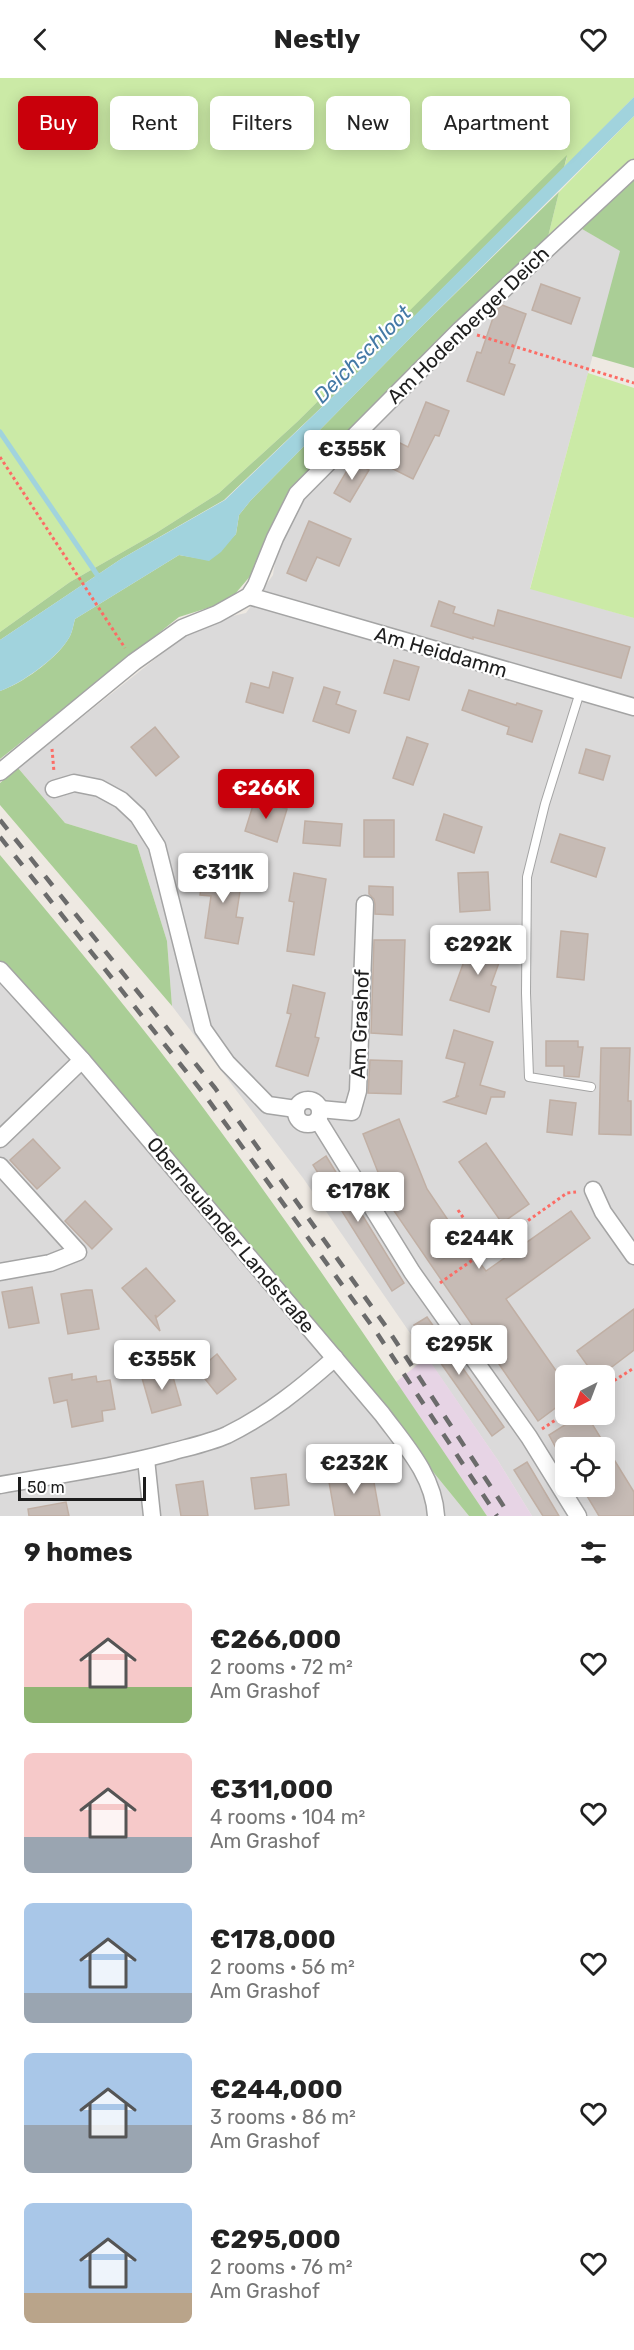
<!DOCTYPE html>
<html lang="en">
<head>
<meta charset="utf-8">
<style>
	:root { --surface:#fff; --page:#f2f2f2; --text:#222; --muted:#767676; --accent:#c9000b }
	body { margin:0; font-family:Rubik,sans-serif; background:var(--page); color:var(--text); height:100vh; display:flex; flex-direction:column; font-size:22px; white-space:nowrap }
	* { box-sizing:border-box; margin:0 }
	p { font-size:20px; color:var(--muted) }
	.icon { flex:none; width:33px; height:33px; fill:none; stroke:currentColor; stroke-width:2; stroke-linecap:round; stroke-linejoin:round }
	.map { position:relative; height:1438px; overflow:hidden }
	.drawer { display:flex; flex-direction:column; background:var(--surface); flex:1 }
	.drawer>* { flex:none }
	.top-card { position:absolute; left:18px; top:18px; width:598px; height:54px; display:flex; gap:12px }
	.needle { width:39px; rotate:222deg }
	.buttons { position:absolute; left:555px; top:1287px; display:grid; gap:12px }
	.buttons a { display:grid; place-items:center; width:60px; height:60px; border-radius:9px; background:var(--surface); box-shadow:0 3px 15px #0003; font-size:30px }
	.scale { position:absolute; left:18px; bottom:15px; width:128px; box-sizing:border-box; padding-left:6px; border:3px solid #1d1d1d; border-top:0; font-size:16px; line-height:21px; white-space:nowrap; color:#1d1d1d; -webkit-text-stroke:4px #fff; paint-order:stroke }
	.price { position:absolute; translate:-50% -51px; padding:0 14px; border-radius:6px; background:#fff; color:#222; font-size:20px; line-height:39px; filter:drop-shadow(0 2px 3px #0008) }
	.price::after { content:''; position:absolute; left:50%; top:36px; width:18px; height:14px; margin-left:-9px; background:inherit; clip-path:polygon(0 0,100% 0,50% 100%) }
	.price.selected { background:var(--accent); color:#fff }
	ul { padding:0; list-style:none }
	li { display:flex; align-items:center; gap:18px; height:150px; padding:0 24px }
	li span { display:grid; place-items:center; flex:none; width:168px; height:120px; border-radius:9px; color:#555 }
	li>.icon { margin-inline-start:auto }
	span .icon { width:72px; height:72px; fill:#fffc; stroke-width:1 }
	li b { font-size:26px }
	h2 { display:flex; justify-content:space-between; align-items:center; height:72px; padding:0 24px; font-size:26px }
	.tag { padding:0 21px; border-radius:9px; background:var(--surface); box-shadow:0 3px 15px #0003; font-size:21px; line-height:54px }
	.tag.selected { background:var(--accent); color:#fff }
	header { display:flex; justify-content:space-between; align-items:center; height:78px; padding:0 24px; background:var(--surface); font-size:27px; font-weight:700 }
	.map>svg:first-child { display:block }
</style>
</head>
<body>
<header><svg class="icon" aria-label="back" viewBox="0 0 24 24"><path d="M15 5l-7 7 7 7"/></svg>Nestly<svg class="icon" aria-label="heart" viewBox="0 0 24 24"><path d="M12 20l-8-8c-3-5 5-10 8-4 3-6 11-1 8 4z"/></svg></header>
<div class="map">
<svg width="634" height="1438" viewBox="0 0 634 1438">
	<rect width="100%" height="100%" fill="#eee9e2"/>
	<g fill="#dbdada" fill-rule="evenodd">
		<path d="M582,151L621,173L530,510L634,540V1438H532L497,1381L303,1100L172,928L167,863L137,767L65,745L18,690L179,562L206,544L246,535L273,497L276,477L301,418L499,223ZM566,1298H604V1336H566ZM566,1370H604V1408H566Z"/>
		<path d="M0,888L338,1277L469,1438H0Z"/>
	</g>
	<path fill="#e7d4e5" d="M427,1279L497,1381L532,1438H487L396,1304Z"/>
	<g fill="#cbeaa6">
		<path d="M0,0H634V19L564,90L567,79L297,344L219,415L156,455L70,504L0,554Z"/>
		<path d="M634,38V81L547,163L559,114Z"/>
		<path d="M588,295L634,310V540L530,511Z"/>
	</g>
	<g fill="#aace96">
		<path d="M567,77L564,90L346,306L224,422L121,481L0,562V554L70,504L156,455L219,415L297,344Z"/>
		<path d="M634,101V290L592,278L620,173L582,151Z"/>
		<path d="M559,114L547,163L293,409L282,427L252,496L235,516L214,528L179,539L0,681V613C21,606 55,582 67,563C72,557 73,548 75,541L179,477L209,482L236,456L239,437L251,422L418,252Z"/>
		<path d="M18,690L65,745L137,767L167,863L172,928L0,727V705Z"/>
		<path d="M0,777C61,850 122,923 180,999C288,1141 387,1290 487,1438H469L338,1277L0,888Z"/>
	</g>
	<path fill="#a1d3dd" d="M634,19V38L418,252L251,422L239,437L236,456L221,474L209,483L179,477L75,541C73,548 72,557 67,563C55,581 21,606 0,613V562L121,481L225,422L346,306Z"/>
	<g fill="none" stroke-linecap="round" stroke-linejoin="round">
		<path stroke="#a1d3dd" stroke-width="5" d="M0,354L100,501"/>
	</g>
	<g fill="#c6bbb5" stroke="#c0afa4" stroke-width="1.5">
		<path d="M541,206L580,220L571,246L532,232Z"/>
		<path d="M502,227L526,236L509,285L515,287L504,317L467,303L477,274L481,275L495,234Z"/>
		<path d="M426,324L449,333L439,358L435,357L413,401L379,384L390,360L408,369Z"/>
		<path d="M353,382L369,392L350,424L334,415Z"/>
		<path d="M309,443L351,461L339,488L317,479L306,503L287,495Z"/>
		<path d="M439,523L455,529L453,535L494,548L498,532L630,569L621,600L473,559V561L431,548Z"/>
		<path d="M394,582L419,589L409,622L384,615Z"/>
		<path d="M273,594L293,600L283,635L246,624L251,605L269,610Z"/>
		<path d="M324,609L340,614L336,626L356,633L349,655L313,643Z"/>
		<path d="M469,612L516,627L517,625L542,633L532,664L507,656L509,649L462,632Z"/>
		<path d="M155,649L179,679L156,698L131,669Z"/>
		<path d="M407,659L428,666L413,707L393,700Z"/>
		<path d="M586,671L610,678L603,702L579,695Z"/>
		<path d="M255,721L287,731L277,764L245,753Z"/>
		<path d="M444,736L482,749L474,775L436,762Z"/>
		<rect x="364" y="742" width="30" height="37"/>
		<path d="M305,743L342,746L340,768L303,765Z"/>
		<path d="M560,756L605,770L596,799L551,784Z"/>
		<path d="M204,788L243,794L236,839L243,840L238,866L205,860L211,818L200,817Z"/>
		<path d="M488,794L490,832L460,834L458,795Z"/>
		<path d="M294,795L326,801L314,877L287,873L294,824L289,823Z"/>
		<path d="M369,808L393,809V837L375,836V826L374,821L369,816Z"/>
		<path d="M561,853L588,856L584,902L557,899Z"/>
		<path d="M374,862H405L402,957L371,955Z"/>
		<path d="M471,864H495L505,868L491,907L496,909L489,934L450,922Z"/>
		<path d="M293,907L325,915L315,959L319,960L308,998L276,988L291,936L287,935Z"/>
		<path d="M454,952L493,964L480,1007L505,1014L504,1019H491L486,1036L444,1024L459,1018H456L465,985L446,980Z"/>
		<path d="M546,963H578V969H583L579,999L564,998V988H546Z"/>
		<path d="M601,970H630L628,1023H631V1057L599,1056Z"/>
		<path d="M370,982L402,983L401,1016L368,1015Z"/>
		<path d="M550,1022L576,1025L572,1057L547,1054Z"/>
		<path d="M399,1041L427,1111L477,1185L479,1184L486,1193L571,1133L590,1160L506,1221L566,1307V1322L538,1343L392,1130L363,1056Z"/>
		<path d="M33,1061L60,1090L37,1111L10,1082Z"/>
		<path d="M486,1065L529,1126L502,1145L459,1084Z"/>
		<path d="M326,1078L404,1205L392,1213L313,1087Z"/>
		<path d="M85,1123L112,1151L92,1171L65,1143Z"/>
		<path d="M146,1190L175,1223L157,1239L155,1237L160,1253L122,1210Z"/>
		<path d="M32,1209L39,1245L9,1250L2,1214Z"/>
		<path d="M86,1212H92L99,1251L68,1256L61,1216Z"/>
		<path d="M634,1231V1272L600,1298H595L577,1273Z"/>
		<path d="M427,1239L504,1349L492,1358L414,1247Z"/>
		<path d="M217,1276L236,1301L217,1316L198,1292Z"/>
		<path d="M171,1292L181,1327L152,1335L142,1300Z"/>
		<path d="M72,1296V1302L96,1298L97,1304L110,1302L115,1331L102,1333L103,1343L72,1349L67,1322L54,1325L49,1300Z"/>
		<path d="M582,1336H586L634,1414V1438H599L581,1408H604V1370H556L549,1357Z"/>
		<path d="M527,1384L559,1438H543L514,1392Z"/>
		<path d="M358,1393L366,1399H373L380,1438H335L328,1398Z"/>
		<path d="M286,1396L289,1427L255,1431L251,1400Z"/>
		<path d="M203,1403L208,1438H181L176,1407Z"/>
		<path d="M66,1424L69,1438H29L28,1431Z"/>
	</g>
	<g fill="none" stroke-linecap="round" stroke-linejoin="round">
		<g stroke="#a4a4a4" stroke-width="10">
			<path id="lane" d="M580,614L545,726L527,799L526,915L529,999L591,1009"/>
		</g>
		<g stroke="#a4a4a4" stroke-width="19">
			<g id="street">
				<path d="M249,518L634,629"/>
				<path d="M0,694L134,584L182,550L217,536L249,518L256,507L275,460L297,416L460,252L634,90"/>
				<path d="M54,711L74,705L99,710L121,722L138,738L157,768L203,951L227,985L268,1027L296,1031"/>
				<path d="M0,892L82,982L382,1336C405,1367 434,1398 436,1438"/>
				<circle cx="308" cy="1034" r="12"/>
				<path d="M320,1031L352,1034L358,1013L365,826"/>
				<path d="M318,1042L412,1194L529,1359L578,1438"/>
				<path d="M0,1061L82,982"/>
				<path d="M0,1088L78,1174L50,1185L0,1194"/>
				<path d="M593,1112L603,1134L634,1178"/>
				<path d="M146,1381L152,1438"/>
				<path d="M0,1407C57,1397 115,1389 171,1374C189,1369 209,1365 227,1357C268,1337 301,1310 335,1280"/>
			</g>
		</g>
		<g stroke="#fc6c65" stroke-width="3" stroke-dasharray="3 3" stroke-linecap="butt">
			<path d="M477,257L634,305"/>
			<path d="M0,379L125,570"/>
			<path d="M52,671L54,694"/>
			<path d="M458,1132L486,1173"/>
			<path d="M440,1205L567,1115L576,1114"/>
			<path d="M604,1309L634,1290"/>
			<path d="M542,1351L566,1335"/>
		</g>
		<use href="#lane" stroke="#fff" stroke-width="8"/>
		<use href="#street" stroke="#fff" stroke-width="16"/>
		<g stroke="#6b6b6b" stroke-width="4.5" stroke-dasharray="12 12" stroke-linecap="butt">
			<path d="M0,742L215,1010L387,1250L510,1438"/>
			<path d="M0,759L204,1016L377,1255L497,1438"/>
		</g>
	</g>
	<g text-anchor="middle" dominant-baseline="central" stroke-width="4.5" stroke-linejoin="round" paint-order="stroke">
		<g font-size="20" fill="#1d1d1d" stroke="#fff">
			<text transform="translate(468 247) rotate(-44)">Am Hodenberger Deich</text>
			<text transform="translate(441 574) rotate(16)">Am Heiddamm</text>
			<text transform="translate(360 946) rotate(-88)">Am Grashof</text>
			<text transform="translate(231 1157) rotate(50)">Oberneulander Landstraße</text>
		</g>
		<g font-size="21" font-style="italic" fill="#457aa6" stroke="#fff">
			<text transform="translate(362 276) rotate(-45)">Deichschloot</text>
		</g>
	</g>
</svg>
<div class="buttons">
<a><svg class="needle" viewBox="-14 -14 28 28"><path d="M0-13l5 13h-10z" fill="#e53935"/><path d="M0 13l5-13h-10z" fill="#767676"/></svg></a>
<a><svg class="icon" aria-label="locate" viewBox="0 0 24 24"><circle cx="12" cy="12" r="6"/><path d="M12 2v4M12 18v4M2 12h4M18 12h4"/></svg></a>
</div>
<div class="scale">50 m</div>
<b class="price" style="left:352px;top:403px">€355K</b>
<b class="price selected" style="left:266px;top:742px">€266K</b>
<b class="price" style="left:223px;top:826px">€311K</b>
<b class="price" style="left:478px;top:898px">€292K</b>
<b class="price" style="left:358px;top:1145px">€178K</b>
<b class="price" style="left:479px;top:1192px">€244K</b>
<b class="price" style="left:459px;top:1298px">€295K</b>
<b class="price" style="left:162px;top:1313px">€355K</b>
<b class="price" style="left:354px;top:1417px">€232K</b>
<div class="top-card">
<a class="tag selected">Buy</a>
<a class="tag">Rent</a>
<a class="tag">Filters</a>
<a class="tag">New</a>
<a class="tag">Apartment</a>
</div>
</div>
<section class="drawer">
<h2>9 homes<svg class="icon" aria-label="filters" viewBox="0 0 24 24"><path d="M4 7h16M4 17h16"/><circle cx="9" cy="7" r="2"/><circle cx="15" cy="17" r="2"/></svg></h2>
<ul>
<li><span style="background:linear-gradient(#f6c9c9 70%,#8fb573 0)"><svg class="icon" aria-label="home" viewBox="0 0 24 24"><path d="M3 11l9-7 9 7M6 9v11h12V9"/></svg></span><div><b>€266,000</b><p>2 rooms · 72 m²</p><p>Am Grashof</p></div><svg class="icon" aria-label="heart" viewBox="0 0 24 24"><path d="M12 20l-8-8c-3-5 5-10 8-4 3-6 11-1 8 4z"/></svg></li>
<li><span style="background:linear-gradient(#f6c9c9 70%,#9aa5b1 0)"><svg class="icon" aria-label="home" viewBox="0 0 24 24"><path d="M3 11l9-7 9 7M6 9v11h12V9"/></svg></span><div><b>€311,000</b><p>4 rooms · 104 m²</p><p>Am Grashof</p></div><svg class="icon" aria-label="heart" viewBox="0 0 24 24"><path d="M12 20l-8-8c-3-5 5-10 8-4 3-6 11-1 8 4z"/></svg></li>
<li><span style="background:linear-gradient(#a9c7e8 75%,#9aa5b1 0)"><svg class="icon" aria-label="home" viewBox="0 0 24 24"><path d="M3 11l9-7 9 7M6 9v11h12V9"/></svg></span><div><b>€178,000</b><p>2 rooms · 56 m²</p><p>Am Grashof</p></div><svg class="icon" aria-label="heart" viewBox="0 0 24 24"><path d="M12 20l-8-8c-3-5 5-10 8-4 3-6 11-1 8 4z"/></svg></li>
<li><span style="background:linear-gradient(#a9c7e8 60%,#9aa5b1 0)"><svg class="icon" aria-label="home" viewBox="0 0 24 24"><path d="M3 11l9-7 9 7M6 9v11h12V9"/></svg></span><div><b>€244,000</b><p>3 rooms · 86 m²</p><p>Am Grashof</p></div><svg class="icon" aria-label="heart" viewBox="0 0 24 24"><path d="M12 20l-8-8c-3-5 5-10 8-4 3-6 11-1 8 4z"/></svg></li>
<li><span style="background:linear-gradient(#a9c7e8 75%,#b9a48a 0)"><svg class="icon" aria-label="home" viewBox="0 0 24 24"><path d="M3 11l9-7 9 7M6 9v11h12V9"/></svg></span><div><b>€295,000</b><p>2 rooms · 76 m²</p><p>Am Grashof</p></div><svg class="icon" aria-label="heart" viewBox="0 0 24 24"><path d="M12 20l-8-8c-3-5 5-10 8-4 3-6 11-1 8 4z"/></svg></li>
</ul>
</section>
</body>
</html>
